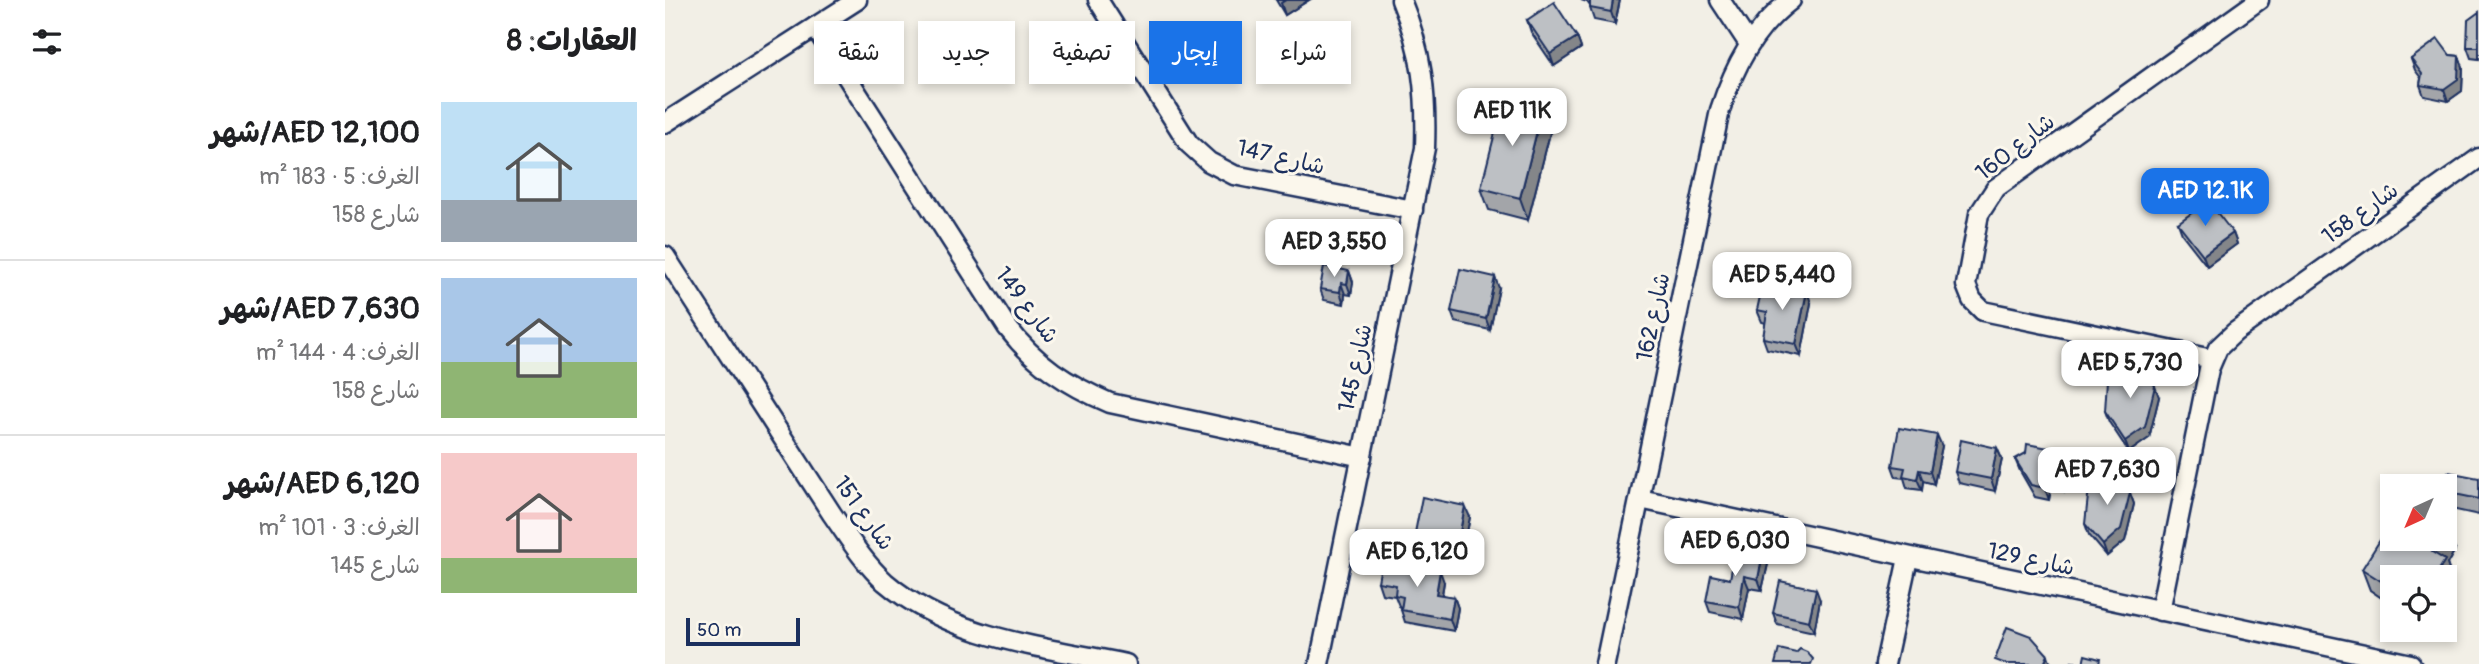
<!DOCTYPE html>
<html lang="ar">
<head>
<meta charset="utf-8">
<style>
	:root { --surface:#fff; --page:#f6f6f6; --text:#202124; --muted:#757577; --line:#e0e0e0; --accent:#1a73e8 }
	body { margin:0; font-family:Pangolin,"Playpen Sans Arabic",sans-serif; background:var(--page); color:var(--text); direction:rtl; height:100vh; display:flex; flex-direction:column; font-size:26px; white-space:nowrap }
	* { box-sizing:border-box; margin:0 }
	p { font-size:23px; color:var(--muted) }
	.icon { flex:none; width:38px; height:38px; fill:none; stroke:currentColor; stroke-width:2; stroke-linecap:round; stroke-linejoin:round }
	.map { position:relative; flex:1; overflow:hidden; direction:ltr }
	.panel { display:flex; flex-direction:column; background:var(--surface); width:665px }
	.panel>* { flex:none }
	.guide { position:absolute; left:21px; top:21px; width:665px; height:63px; direction:rtl; display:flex; gap:14px }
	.needle { width:46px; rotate:224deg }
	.tools { position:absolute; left:1715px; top:474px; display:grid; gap:14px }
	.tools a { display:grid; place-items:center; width:77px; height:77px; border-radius:0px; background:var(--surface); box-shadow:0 4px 10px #0003; font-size:35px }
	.scale { position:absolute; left:21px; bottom:18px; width:114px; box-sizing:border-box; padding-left:7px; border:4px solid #1b2f5e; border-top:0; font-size:19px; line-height:24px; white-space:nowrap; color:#1b2f5e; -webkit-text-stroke:5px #fbf7ec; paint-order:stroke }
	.price { position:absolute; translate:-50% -60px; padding:0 16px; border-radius:14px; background:#fff; color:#222; font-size:23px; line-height:46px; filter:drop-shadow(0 2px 4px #0008) }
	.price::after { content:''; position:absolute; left:50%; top:42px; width:21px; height:16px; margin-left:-10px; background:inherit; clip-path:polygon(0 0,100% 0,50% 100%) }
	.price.current { background:var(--accent); color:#fff }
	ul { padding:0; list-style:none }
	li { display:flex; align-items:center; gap:21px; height:175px; padding:0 28px }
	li+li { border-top:2px solid var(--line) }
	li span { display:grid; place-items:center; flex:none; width:196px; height:140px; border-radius:0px; color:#555 }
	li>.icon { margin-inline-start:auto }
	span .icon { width:84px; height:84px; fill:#fffc; stroke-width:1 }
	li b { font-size:30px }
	h2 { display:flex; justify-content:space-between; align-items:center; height:84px; padding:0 28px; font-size:30px }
	.tag { padding:0 24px; border-radius:0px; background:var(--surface); box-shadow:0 4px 10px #0003; font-size:24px; line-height:63px }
	.tag.current { background:var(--accent); color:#fff }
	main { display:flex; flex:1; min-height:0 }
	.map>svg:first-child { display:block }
</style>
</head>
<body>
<main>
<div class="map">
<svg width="1814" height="664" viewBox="0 0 1814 664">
	<rect width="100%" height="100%" fill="#f2efe6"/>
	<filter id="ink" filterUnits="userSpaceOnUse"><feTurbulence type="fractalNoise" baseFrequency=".0143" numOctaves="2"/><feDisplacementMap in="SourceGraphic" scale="14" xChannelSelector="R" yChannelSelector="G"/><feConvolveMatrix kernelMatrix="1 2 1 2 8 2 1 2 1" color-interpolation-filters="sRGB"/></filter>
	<g filter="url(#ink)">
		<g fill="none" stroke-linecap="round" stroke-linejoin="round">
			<g stroke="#1b2f5e" stroke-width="23">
				<g id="minor">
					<path d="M433,0L524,144L544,162L569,175L748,210"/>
					<path d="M1055,0L1084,44"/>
					<path d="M150,27L342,327C370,364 403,385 445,403L697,457"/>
					<path d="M0,123L192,0"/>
					<path d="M0,256L167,514C183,537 199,563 220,582C287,639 379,647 461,664"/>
					<path d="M1547,359L1318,311L1307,300L1301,285L1314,214L1331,188L1594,0"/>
					<path d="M975,499L1746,664"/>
					<path d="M1495,611L1544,369L1553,348L1570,332L1814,158"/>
					<path d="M654,664L760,148C762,93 757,51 736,0"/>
					<path d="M940,664L1055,110C1069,67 1089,28 1126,0"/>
					<path d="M1220,664L1243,558"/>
				</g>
			</g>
			<use href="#minor" stroke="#fbf7ec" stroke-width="18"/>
		</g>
		<g fill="#a3a5a9" stroke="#1b2f5e" stroke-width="2">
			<path d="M611,0H644L620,15Z"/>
			<path d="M916,0H955L950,24L929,20L925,8V6L922,2Z"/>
			<path d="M1814,12V59L1806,58L1802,47Z"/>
			<path d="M862,20L912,37L916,48L889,66L866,32Z"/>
			<path d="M1785,55L1794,56L1798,67L1797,91L1783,101L1759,96L1755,85L1756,78L1750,70L1746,59Z"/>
			<path d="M886,129L863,220L824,210L816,188Z"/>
			<path d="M1513,223L1568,233L1572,244L1542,266L1517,234Z"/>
			<path d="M684,271L688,282L686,295L680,294L679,304L659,300L655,289Z"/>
			<path d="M834,288L825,330L790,322L786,311Z"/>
			<path d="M1146,303L1136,356L1102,349L1098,338L1101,323L1097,322L1092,310Z"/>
			<path d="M1494,397L1484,438L1464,452L1444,422L1440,411Z"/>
			<path d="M1277,446L1269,484L1258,481L1257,490L1242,488L1239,478L1231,477L1227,466Z"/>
			<path d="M1332,448L1337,459L1330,491L1294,483L1290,472Z"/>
			<path d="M1350,459L1404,463L1399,490L1386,488L1384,500L1370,497L1355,471Z"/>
			<path d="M1814,478V515L1786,509L1780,491Z"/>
			<path d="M1465,493L1469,504L1460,541L1442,556L1424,535L1420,524Z"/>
			<path d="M805,517L797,558L753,549L749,538Z"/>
			<path d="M1752,541L1790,550L1782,564L1788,582L1780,595V578H1727V605L1705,590L1697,569Z"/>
			<path d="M1103,564L1097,590L1084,588L1078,619L1045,612L1041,601L1065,579Z"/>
			<path d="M713,582H779L777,595L789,597L793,608L789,631L740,622L736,610V607L734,606L730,596L717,594Z"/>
			<path d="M1155,600L1149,632L1112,624L1108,613Z"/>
		</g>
		<g fill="#848689" stroke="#1b2f5e" stroke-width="2">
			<path d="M621,0H644L620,15L616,3Z"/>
			<path d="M948,0H955L950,24L946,12Z"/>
			<path d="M912,37L916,48L889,66L885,54Z"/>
			<path d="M1794,56L1798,67L1797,91L1783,101L1779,89Z"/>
			<path d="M878,107L886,129L863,220L855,198Z"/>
			<path d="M1568,233L1572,244L1542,266L1538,255Z"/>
			<path d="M684,271L688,282L686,295L682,284Z"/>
			<path d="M830,277L834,288L825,330L821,319Z"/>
			<path d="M676,283L680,294L679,304L675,292Z"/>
			<path d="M1142,291L1146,303L1136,356L1131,344Z"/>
			<path d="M1490,386L1494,397L1484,438L1464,452L1460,441Z"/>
			<path d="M1272,435L1277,446L1269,484L1265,472Z"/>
			<path d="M1332,448L1337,459L1330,491L1326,479Z"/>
			<path d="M1400,451L1404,463L1399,490L1395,479Z"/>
			<path d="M1254,470L1258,481L1257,490L1252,479Z"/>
			<path d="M1382,476L1386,488L1384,500L1380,488Z"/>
			<path d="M1465,493L1469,504L1460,541L1442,556L1438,545Z"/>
			<path d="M800,506L805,517L797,558L792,547Z"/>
			<path d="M1782,528L1790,550L1782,564L1788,582L1780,595V578H1769L1767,552L1775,539H1780V532Z"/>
			<path d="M1098,552L1103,564L1097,590L1093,579Z"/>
			<path d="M775,571L779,582L775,605L771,594Z"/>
			<path d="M1079,576L1084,588L1078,619L1074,607Z"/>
			<path d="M1151,589L1155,600L1149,632L1144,621Z"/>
			<path d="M789,597L793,608L789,631L785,619Z"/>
			<path d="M1383,655L1386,664H1379Z"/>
		</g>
		<g fill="#bdc0c4" stroke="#1b2f5e" stroke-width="2">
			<path d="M925,0H948L946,12L925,8Z"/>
			<path d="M889,2L912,37L885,54L862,20Z"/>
			<path d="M1814,12V47H1802L1803,20Z"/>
			<path d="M1773,39L1785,55L1794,56L1793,79L1779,89L1755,85L1757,74L1746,59Z"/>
			<path d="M839,97L878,107L855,198L816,188Z"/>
			<path d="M1543,201L1568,233L1538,255L1513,223Z"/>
			<path d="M659,266L684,271L682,284L676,283L675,292L655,289Z"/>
			<path d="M795,269L830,277L821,319L786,311Z"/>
			<path d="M1098,283L1142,291L1131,344L1098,338L1102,312L1092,310Z"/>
			<path d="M1477,362L1490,386L1480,427L1460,441L1440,411L1442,380Z"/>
			<path d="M1234,428L1272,435L1265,472L1254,470L1252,479L1238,476L1240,468L1227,466Z"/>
			<path d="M1296,440L1332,448L1326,479L1290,472Z"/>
			<path d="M1362,444L1400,451L1395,479L1382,476L1380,488L1366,485L1350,459L1361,453Z"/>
			<path d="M1450,470L1465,493L1456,529L1438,545L1420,524L1424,487Z"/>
			<path d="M1783,472L1814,478V499L1780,492Z"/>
			<path d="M757,497L800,506L792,547L749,538Z"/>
			<path d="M1725,524L1727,526V539H1748L1752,541L1753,539H1775L1767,552L1780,560L1769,578H1727V588L1697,569Z"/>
			<path d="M1071,547L1098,552L1093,579L1079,576L1074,607L1041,601L1046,575L1065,579Z"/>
			<path d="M717,560L775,571L771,594L789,597L785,619L736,610L738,597L730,595L731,585L713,582Z"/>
			<path d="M1115,581L1151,589L1144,621L1108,613Z"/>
			<path d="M1342,627L1366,636L1383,655L1379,664H1341L1330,660Z"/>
			<path d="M1114,649L1131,653L1135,649L1142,652L1148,659L1146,664H1110Z"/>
			<path d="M1420,655L1435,659L1434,664H1406L1407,661L1418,664Z"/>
		</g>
	</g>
	<g text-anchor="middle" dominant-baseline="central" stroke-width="6" stroke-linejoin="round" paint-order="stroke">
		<g font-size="23" fill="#1b2f5e" stroke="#fbf7ec">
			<text transform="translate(1350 147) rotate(-38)">شارع 160</text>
			<text transform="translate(616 157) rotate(13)">شارع 147</text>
			<text transform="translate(1695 213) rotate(-36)">شارع 158</text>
			<text transform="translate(362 305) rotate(53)">شارع 149</text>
			<text transform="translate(988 317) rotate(-78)">شارع 162</text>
			<text transform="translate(690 368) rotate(-78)">شارع 145</text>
			<text transform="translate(199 513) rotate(54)">شارع 151</text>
			<text transform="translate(1366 559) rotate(12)">شارع 129</text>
		</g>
	</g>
</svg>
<div class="tools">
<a><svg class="needle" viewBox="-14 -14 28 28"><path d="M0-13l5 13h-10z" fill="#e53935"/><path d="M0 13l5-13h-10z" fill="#757577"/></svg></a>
<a><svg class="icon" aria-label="locate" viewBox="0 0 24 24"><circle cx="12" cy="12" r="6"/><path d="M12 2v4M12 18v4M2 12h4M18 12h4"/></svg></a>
</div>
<div class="scale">50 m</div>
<b class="price" style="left:847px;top:148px">AED 11K</b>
<b class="price current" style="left:1540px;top:228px">AED 12.1K</b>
<b class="price" style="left:669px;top:279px">AED 3,550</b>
<b class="price" style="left:1117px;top:312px">AED 5,440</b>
<b class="price" style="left:1465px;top:400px">AED 5,730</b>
<b class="price" style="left:1442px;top:507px">AED 7,630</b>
<b class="price" style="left:1070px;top:578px">AED 6,030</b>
<b class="price" style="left:752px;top:589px">AED 6,120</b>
<div class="guide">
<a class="tag">شراء</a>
<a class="tag current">إيجار</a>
<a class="tag">تصفية</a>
<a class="tag">جديد</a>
<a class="tag">شقة</a>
</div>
</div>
<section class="panel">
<h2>العقارات: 8<svg class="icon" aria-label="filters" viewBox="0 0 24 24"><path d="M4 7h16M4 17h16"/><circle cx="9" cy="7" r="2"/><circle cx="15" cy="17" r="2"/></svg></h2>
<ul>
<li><span style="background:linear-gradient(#bfe0f5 70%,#9aa5b1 0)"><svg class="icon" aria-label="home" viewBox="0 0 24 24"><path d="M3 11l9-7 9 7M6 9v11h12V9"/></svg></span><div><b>AED 12,100/شهر</b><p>الغرف: 5 · 183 m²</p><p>شارع 158</p></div></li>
<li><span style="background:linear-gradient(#a9c7e8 60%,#8fb573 0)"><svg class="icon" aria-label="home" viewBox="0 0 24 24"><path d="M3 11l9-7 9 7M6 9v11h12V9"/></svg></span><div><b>AED 7,630/شهر</b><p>الغرف: 4 · 144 m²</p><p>شارع 158</p></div></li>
<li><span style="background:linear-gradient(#f6c9c9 75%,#8fb573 0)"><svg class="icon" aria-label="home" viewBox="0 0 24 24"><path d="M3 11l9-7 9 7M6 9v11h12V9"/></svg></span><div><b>AED 6,120/شهر</b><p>الغرف: 3 · 101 m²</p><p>شارع 145</p></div></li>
</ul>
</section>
</main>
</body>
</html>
